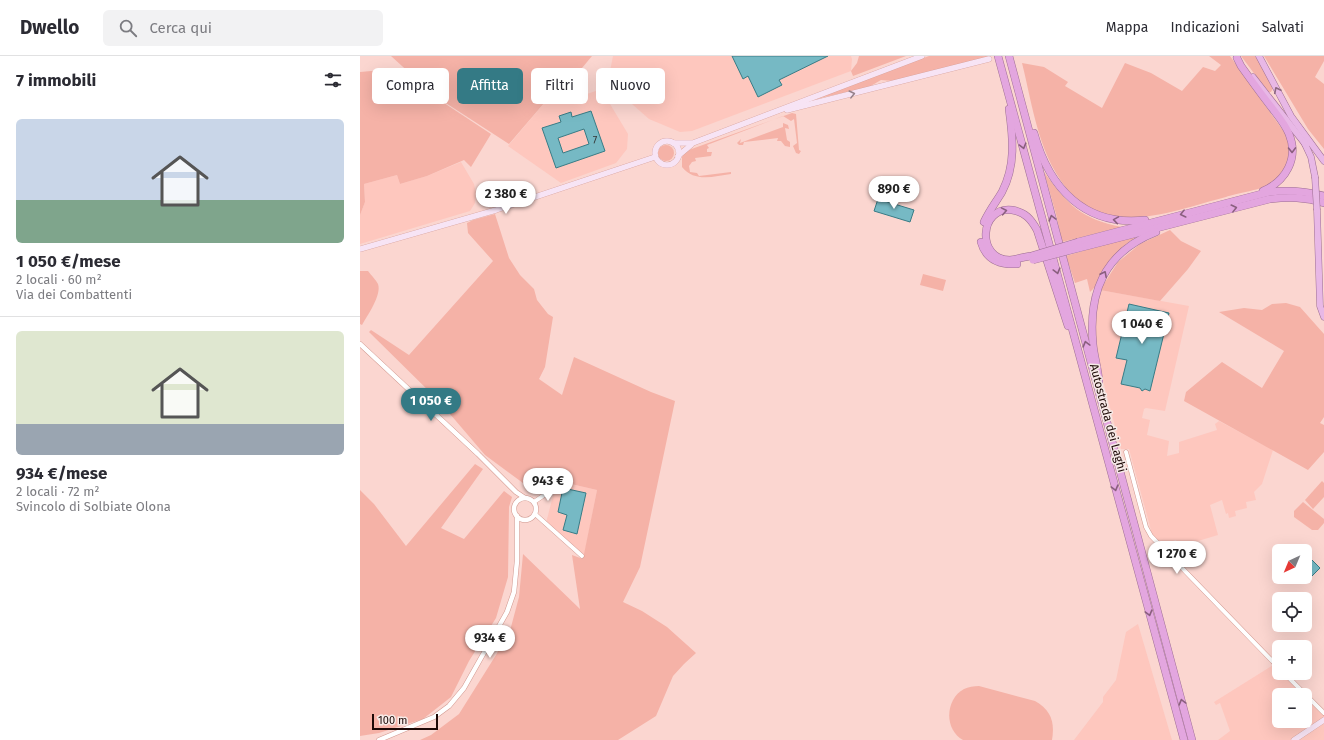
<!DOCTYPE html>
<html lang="it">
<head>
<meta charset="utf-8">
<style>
	:root { --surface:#fff; --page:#f2f2f3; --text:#2b2b33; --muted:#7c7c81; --line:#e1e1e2; --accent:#347a85 }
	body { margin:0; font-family:"Fira Sans",sans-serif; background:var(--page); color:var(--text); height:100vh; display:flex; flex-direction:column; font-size:15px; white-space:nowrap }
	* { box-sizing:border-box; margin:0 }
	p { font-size:13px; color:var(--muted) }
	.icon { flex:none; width:22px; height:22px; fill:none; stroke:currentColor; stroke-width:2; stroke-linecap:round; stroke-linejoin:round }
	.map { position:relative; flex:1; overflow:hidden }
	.details { display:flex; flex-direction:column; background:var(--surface); width:360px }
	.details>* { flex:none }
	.banner { position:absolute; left:12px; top:12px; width:380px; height:36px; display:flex; gap:8px }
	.needle { width:26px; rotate:224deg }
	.fabs { position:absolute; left:912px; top:488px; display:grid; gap:8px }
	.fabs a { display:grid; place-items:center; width:40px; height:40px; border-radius:6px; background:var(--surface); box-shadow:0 4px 16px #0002; font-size:20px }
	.scale { position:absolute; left:12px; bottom:10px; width:66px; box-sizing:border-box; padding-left:4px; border:2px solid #1d0907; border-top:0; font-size:11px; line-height:14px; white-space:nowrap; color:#1d0907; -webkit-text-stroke:3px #f6eae7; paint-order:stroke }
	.price { position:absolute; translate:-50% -34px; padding:0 9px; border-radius:14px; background:#fff; color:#222; font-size:13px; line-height:26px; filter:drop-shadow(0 1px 2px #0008) }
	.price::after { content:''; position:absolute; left:50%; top:24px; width:12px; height:9px; margin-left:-6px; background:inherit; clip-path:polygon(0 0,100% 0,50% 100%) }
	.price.active { background:var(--accent); color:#fff }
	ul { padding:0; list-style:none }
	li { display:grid; align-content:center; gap:8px; height:212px; padding:0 16px }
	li+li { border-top:1px solid var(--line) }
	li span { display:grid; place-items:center; height:124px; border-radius:6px; color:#555 }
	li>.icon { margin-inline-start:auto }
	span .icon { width:72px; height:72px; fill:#fffc; stroke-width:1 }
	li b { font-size:17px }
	h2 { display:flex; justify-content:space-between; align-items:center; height:48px; padding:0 16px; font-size:17px }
	.chip { padding:0 14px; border-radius:6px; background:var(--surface); box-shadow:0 4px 16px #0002; font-size:14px; line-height:36px }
	.chip.active { background:var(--accent); color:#fff }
	header { display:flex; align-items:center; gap:24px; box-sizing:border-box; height:56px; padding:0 20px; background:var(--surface); border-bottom:1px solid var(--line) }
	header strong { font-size:19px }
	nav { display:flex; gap:22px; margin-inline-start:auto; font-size:14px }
	.search { width:280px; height:36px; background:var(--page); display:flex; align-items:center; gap:10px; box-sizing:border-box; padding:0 14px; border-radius:6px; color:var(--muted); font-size:15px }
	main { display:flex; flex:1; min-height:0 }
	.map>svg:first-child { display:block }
</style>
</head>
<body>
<header>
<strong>Dwello</strong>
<div class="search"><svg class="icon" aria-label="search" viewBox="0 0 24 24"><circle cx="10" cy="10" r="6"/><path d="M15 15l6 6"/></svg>Cerca qui</div>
<nav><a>Mappa</a><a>Indicazioni</a><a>Salvati</a></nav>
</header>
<main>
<section class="details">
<h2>7 immobili<svg class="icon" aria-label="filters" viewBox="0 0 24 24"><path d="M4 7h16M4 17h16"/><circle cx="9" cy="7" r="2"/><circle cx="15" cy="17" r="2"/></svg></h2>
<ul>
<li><span style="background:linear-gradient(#c9d6e8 65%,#7fa58c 0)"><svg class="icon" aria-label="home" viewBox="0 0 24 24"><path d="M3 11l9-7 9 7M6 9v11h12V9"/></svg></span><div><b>1 050 €/mese</b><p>2 locali · 60 m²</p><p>Via dei Combattenti</p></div></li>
<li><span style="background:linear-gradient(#dfe7d0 75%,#9aa5b1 0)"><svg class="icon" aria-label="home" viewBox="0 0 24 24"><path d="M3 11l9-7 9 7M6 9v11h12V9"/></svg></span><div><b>934 €/mese</b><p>2 locali · 72 m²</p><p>Svincolo di Solbiate Olona</p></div></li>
</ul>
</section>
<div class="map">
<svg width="964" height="684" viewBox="0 0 964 684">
	<rect width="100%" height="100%" fill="#fbd6d0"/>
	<g fill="#fec7be">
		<path d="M253,0H491L492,3L491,15L332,75L320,76L289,63L264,41L250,15Z"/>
		<path d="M197,32L213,43L241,33L268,78L267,93L256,107L201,127L148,90Z"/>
		<path d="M101,106L114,128L116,137L115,147L110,155L0,188V159L5,146L4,128L37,119L40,128L67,120Z"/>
		<path d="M740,234L829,250L805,355L786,352L784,353L782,362L790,364L787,379L809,385L807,400L819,397V386L857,374L855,368L859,365L913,394L902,428L894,436L896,444L886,446L887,452L875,455L876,460L869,462L868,457L866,458L862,444L850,449L858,479L818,491L816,484L801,489L792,478L769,393H761L741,317L735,279L736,255Z"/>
		<path d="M198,425L237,434L224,500L186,467L196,428Z"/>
		<path d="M778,568L812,684H714L743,646V641L756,624L766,576Z"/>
		<path d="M913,609L919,615V617H922L944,639H919V665H945V640L964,658V684H858L870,675L860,647L856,649L854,646Z"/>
	</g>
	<g fill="#f5b2a7">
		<path d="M31,0H232L212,24L207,21L201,23L197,32L149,88L75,40Z"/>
		<path d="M499,0H546L493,20L491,15L497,7Z"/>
		<path d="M569,0H630L533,25L521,24L509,31L451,44Z"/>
		<path d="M849,0H870L927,80C931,97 931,105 920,119C918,122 915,127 913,128C907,132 875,138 866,141C818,153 752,182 712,138C679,104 673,51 662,7L684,11L708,26L705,30L742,52L765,7L791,17L822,35L843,11L855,15L861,9Z"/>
		<path d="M881,0H895L903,12L913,32L911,36H908Z"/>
		<path d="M904,0H964V5L955,21L964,28V93L948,73Z"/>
		<path d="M11,15L25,16L56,24L75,41L131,78L111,111L104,104L67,120L40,128L37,119L4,128L5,146L0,159V16Z"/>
		<path d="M432,57L436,58L439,94L441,95L439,98L436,97L433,90L437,87L434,63L431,65L423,60L347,89L349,92L347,93V96H352L351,100L335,102L336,105L332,106L329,110L330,116L337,117L339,120L371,116V118C354,120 335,127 322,111V101L326,95Z"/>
		<path d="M423,67L428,69L429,73L425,72L427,84L430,86V91L425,90L421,85H417L418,82L384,86L383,89H379L377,87L381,83L380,87L423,71Z"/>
		<circle cx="306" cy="97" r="8"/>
		<path d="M684,116C708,149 721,163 762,171L702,186L696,158Z"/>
		<path d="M135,158L149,202L160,219L174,233L177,244L188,258L193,261L185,311L179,323L202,339L214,301L291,336L315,345L280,511L263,546L282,555L307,571L336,597L324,608L313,620L296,660L258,684H60L71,679L99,658L136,599L151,571L159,541L163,498L220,553L212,499L223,503L237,434L198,425L196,428L178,438L125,399L78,344L9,276L11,274L49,299L133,205L108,177L107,167L113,164Z"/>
		<path d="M810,174L821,185L841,195L828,213L800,245L740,234L758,206L780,188Z"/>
		<path d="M782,177C768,186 758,194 749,207C742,217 740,228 730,236L727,223L715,227L706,200Z"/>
		<path d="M0,215H8C11,219 16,224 18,228C22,239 7,260 2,269L0,268Z"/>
		<path d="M563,218L586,224L583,235L560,229Z"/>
		<path d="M926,247L940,251L964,278V361L960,367L964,369V396L948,414L824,345L826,336L862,306L902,332L924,295L859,256L884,252L902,254L912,248Z"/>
		<path d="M115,408L123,413L81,472L104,483L144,435L152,441L149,451L148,521L136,562L109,605L91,641L63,663L19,677L0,680V434L14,448L46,490Z"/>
		<path d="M962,425L964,427V441L953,453L945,444Z"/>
		<path d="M943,446L964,463V467L958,474H952L934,461V455Z"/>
		<path d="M619,630L675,645C691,654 695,666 692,684H603C584,674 585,643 604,633C608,631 614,630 619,630Z"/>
	</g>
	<g fill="#76b9c4" stroke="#387c86" fill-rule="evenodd">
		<path d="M372,0H468L419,24L422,29L398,41L388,20L383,23Z"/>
		<path d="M231,55L245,95L196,112L182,72L201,66L199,60L211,56L212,61ZM224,73L229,88L203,97L198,82Z"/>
		<path d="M518,143L554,154L550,166L514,155Z"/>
		<path d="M769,248L809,257L790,335L785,333L782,335L780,332L761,328L767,304L756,302Z"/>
		<path d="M203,432L226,437L217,478L203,474L207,459L198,456Z"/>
		<path d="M945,497L960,512L949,523L945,519Z"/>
	</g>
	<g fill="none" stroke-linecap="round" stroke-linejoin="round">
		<g stroke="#d1988f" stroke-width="5">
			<g id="minor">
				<path d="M766,396L786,471L791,480L919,612"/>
				<path d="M174,446L193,433"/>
				<path d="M175,458L222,500"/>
				<path d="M924,617L964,657"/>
			</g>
		</g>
		<g stroke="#d1988f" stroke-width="5.5">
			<g id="tertiary">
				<path d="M0,288L118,398L156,436L165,442"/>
				<circle cx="165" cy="453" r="11"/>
				<path d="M19,684L74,661L89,650L104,632L147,556L154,536L157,505V460"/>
			</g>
		</g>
		<g stroke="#d1988f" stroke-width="6">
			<g id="secondary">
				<path d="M427,54L629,3"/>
				<circle cx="307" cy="97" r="12"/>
				<path d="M313,87H333L562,0"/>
				<path d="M318,100L331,89"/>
				<path d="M0,193L136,154L295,101"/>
				<path d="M934,684L964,664"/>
			</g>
		</g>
		<g stroke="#9e6f93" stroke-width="7">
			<g id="trunk">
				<path d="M899,0L931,60L964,105"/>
				<path d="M893,21L946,89"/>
				<path d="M944,86L951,101L955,121"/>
				<path d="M957,154L960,250L964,261"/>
			</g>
		</g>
		<g stroke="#9e6f93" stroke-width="8">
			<g id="motorway">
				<path d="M638,0L824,684"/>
				<path d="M649,0L832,684"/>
				<path d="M877,2L881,10C891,24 901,38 912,52C918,60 925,68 929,78C939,102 926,125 903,135"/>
				<path d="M674,77C689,132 725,171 785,164"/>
				<path d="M624,166C629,155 636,146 642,136C656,109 653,82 649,53"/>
				<path d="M621,186C626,204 640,209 657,208"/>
				<path d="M718,186L909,136C928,134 945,135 964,140"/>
				<path d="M719,192L910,143C929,141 945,141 964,147"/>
				<path d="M671,200C664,201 657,203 650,204C616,204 619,150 652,154C665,156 671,163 677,174L708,270"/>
				<path d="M739,325C738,312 734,300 733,288C728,235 745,196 796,176"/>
			</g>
		</g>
		<use href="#minor" stroke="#fff" stroke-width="4"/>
		<use href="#tertiary" stroke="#fff" stroke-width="4.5"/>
		<use href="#secondary" stroke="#f7e4f5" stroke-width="5.5"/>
		<use href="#trunk" stroke="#e8b8e6" stroke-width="6"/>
		<use href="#motorway" stroke="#e3a6df" stroke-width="7"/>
		<g stroke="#9e6f93" stroke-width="7" stroke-linecap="butt">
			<path id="trunk-bridge" d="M955,121L957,154"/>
		</g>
		<g stroke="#9e6f93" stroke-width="8" stroke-linecap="butt">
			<g id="motorway-bridge">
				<path d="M671,200L718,186"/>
				<path d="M673,204L719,192"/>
			</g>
		</g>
		<use href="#trunk-bridge" stroke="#e8b8e6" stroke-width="6"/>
		<use href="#motorway-bridge" stroke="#e3a6df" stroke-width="7"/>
	</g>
	<defs><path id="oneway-chevron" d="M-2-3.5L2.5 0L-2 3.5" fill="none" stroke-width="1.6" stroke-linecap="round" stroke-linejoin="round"/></defs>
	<use stroke="#8d6982" href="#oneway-chevron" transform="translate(917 34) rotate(-116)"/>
	<use stroke="#95818a" href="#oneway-chevron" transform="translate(492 38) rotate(-14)"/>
	<g stroke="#8a5f7e">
		<use href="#oneway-chevron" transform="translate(663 90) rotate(75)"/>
		<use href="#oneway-chevron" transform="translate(932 94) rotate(89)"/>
		<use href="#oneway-chevron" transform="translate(874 152) rotate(-14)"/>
		<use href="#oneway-chevron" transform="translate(644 155) rotate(-10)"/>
		<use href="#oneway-chevron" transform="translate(823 158) rotate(166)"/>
		<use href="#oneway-chevron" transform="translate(692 162) rotate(-105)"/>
		<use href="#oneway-chevron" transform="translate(756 164) rotate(-171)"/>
		<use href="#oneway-chevron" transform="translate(697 215) rotate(75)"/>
		<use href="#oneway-chevron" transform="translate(744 218) rotate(-63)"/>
		<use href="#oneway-chevron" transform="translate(726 288) rotate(-105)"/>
		<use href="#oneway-chevron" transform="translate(755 432) rotate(75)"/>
		<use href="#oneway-chevron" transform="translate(789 557) rotate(75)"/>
		<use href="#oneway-chevron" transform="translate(822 646) rotate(-105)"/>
	</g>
	<g text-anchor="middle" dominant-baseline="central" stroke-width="3" stroke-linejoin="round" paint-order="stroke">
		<g font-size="10" fill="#333536">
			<text x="235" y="85">7</text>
		</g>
		<g font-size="12" fill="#1d0907" stroke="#f6eae7">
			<text transform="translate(748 362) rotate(75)">Autostrada dei Laghi</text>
		</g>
	</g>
</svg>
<div class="fabs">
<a><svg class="needle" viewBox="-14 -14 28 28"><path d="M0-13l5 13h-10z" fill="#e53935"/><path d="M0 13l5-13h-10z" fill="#7c7c81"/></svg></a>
<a><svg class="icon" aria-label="locate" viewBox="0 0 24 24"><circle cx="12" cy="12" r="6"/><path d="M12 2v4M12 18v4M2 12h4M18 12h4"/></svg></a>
<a>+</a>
<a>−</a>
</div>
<div class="scale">100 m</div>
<b class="price" style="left:534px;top:154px">890 €</b>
<b class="price" style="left:146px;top:159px">2 380 €</b>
<b class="price" style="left:782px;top:289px">1 040 €</b>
<b class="price active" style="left:71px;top:366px">1 050 €</b>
<b class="price" style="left:188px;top:446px">943 €</b>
<b class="price" style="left:817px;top:519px">1 270 €</b>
<b class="price" style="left:130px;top:603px">934 €</b>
<div class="banner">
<a class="chip">Compra</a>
<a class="chip active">Affitta</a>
<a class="chip">Filtri</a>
<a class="chip">Nuovo</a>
</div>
</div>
</main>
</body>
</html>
